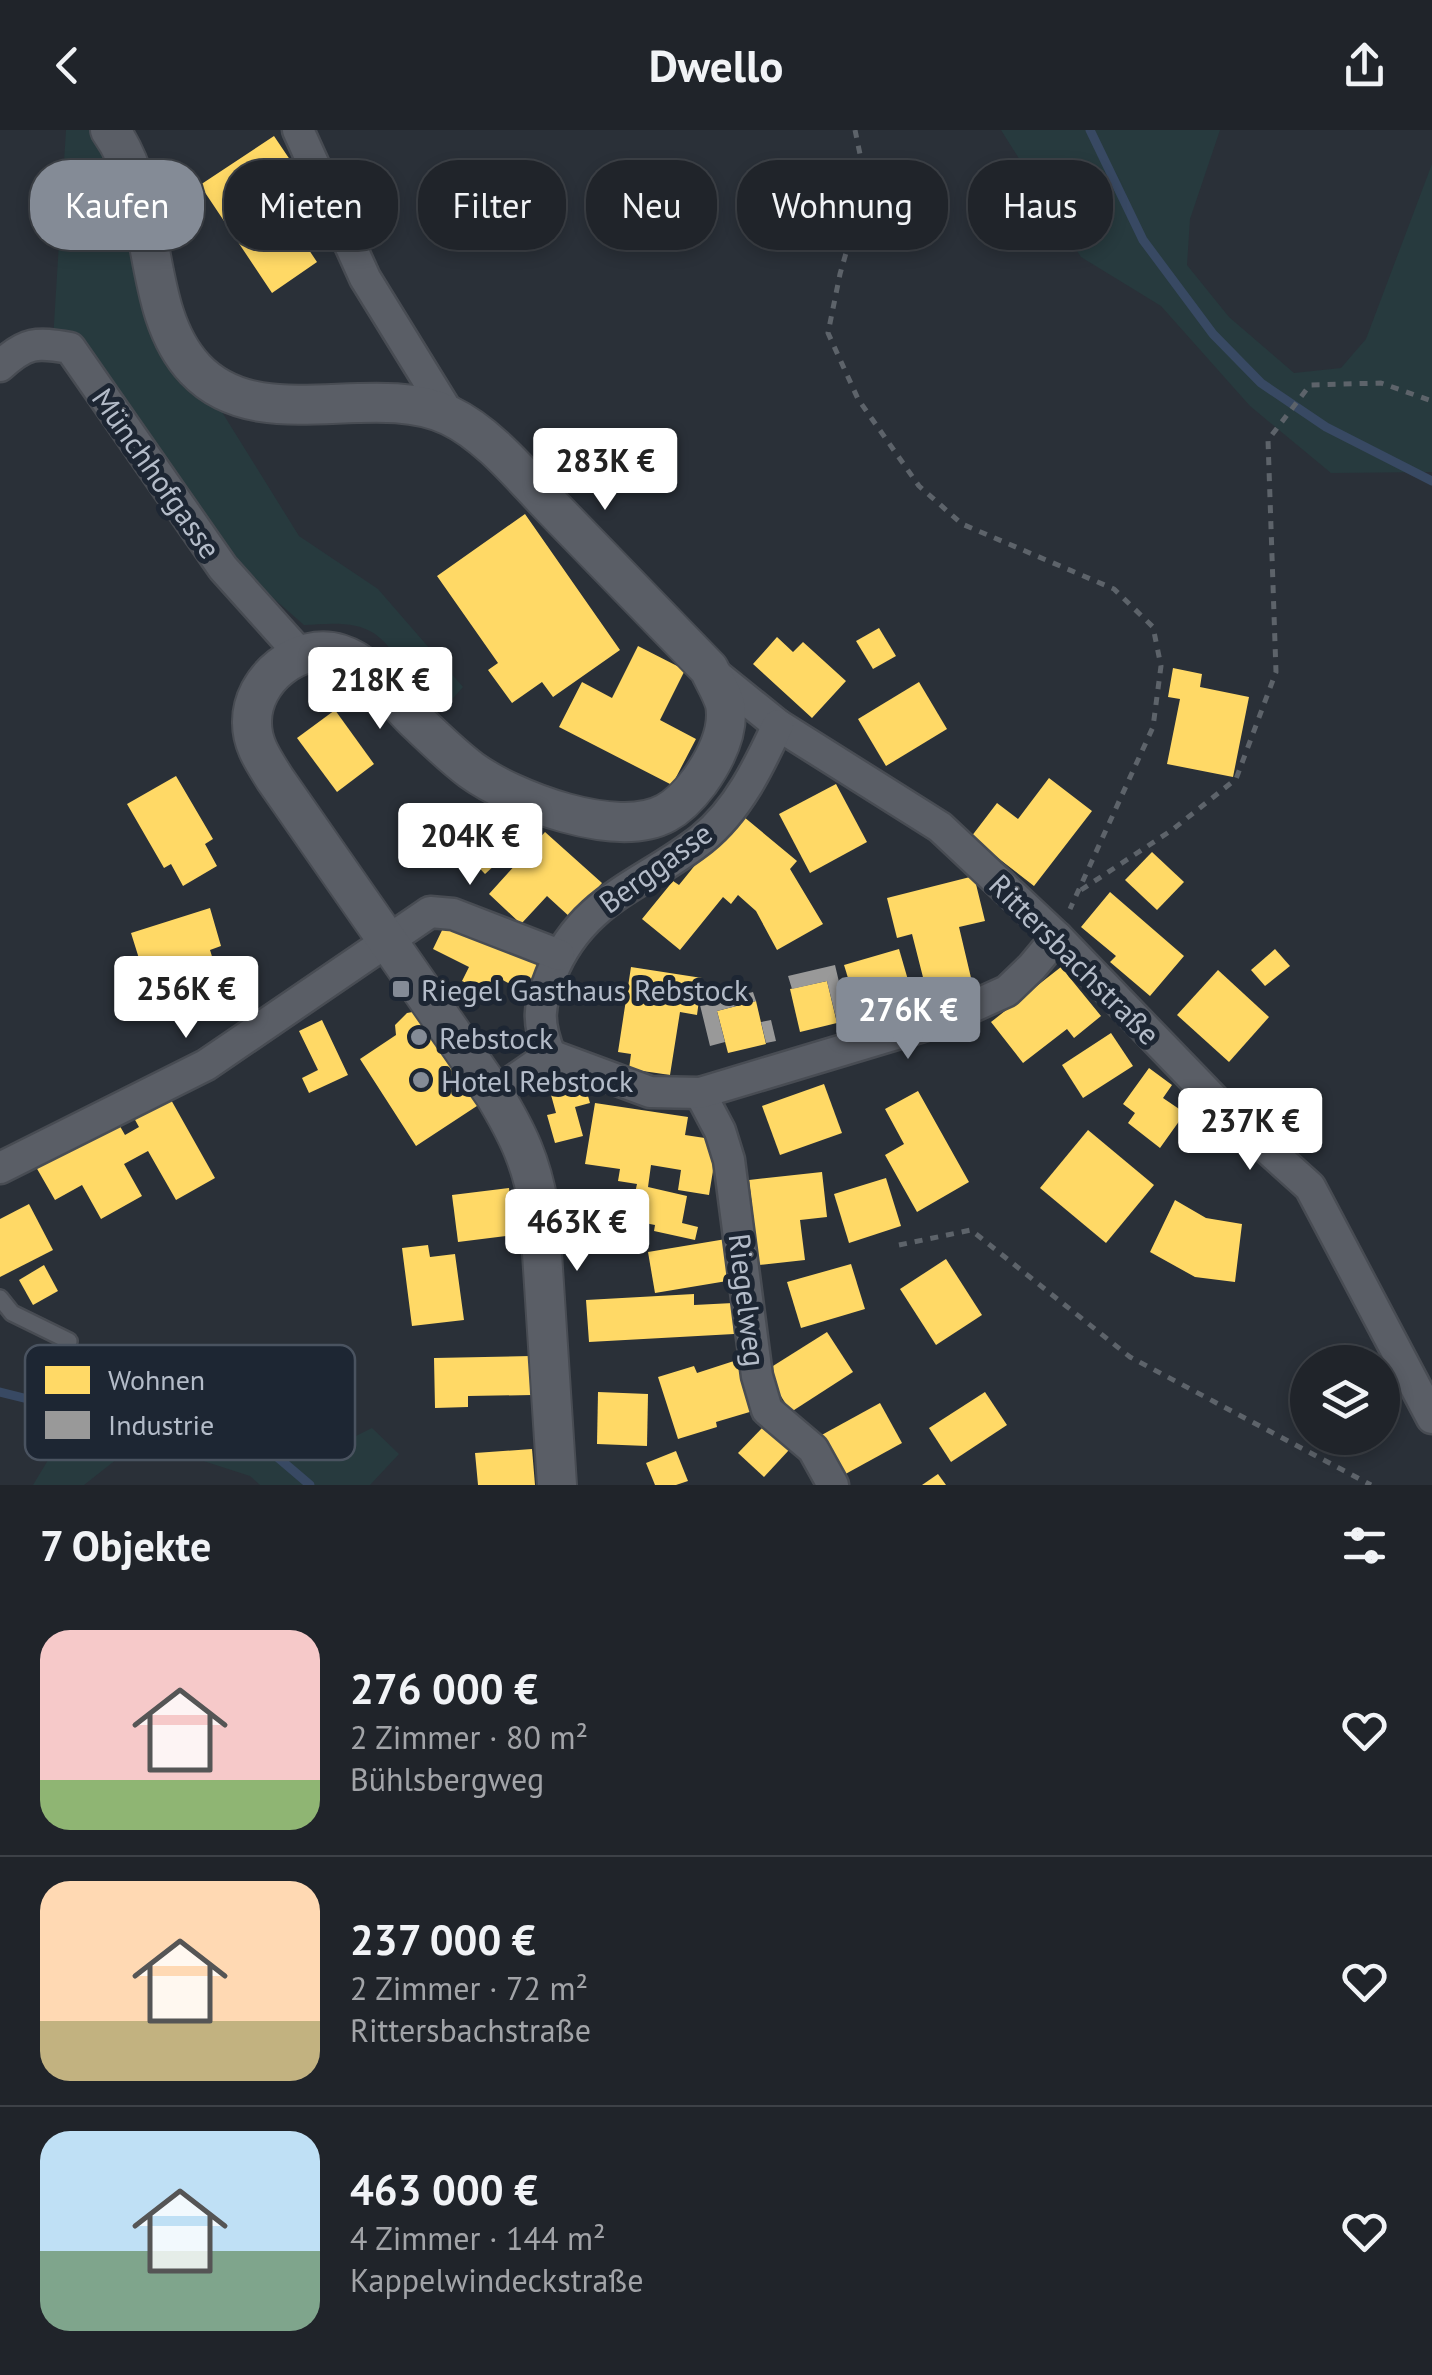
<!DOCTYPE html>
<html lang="de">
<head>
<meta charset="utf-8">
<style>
	:root { --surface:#20242a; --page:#2d3036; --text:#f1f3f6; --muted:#a2a4a8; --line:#3d4147; --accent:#848b96 }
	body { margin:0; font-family:"PT Sans",sans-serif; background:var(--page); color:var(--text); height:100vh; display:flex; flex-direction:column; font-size:38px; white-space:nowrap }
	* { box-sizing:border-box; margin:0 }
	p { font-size:32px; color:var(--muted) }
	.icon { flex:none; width:55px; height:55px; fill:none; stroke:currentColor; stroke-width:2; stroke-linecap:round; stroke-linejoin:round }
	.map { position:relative; height:1355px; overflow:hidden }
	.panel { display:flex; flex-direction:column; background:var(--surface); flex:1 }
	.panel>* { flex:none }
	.banner { position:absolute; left:30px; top:30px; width:1372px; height:90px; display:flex; gap:20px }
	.tools { position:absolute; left:1290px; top:1215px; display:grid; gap:20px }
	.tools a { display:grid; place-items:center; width:110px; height:110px; border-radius:50%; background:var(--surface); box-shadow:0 5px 15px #0003,0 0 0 2px var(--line); font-size:50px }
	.price { position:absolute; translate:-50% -85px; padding:0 22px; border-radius:10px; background:#fff; color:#222; font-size:32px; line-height:65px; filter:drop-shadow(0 2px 5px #0008) }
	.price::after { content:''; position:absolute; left:50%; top:60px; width:30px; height:22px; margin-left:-15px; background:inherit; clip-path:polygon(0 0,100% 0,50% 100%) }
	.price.selected { background:var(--accent); color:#fff }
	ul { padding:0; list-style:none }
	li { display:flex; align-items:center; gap:30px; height:250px; padding:0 40px }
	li+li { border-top:2px solid var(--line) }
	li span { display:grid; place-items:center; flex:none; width:280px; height:200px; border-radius:30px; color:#555 }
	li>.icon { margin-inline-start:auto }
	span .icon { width:120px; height:120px; fill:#fffc; stroke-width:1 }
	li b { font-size:42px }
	h2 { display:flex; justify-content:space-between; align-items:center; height:120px; padding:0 40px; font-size:42px }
	.pill { padding:0 35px; border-radius:40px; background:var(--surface); box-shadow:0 5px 15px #0003,0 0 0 2px var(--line); font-size:35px; line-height:90px }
	.pill.selected { background:var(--accent); color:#fff }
	header { display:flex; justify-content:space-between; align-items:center; height:130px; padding:0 40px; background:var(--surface); font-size:45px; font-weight:700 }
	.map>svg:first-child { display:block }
</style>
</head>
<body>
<header><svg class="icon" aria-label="back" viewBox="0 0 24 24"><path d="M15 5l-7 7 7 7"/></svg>Dwello<svg class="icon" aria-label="share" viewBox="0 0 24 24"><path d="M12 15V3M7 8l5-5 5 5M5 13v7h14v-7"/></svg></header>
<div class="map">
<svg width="1432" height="1355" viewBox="0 0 1432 1355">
	<rect width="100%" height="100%" fill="#2a3038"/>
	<g fill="#273a3e">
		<path d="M66,0H91L104,15L212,266L299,406L378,459L463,557L447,575C404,564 405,525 375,504C355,490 326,494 304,495L231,431L53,210Z"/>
		<path d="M1001,0H1220L1190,89L1187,135L1229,187L1294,243L1341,238L1366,209L1432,34V342L1331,343L1250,276L1161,176L1081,127Z"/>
		<path d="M70,1219L328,1320L372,1298L399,1324L370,1355H260L250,1346L163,1318L122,1325L84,1355H33L92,1257Z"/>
	</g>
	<g fill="#ffd966">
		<path d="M274,6L311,61L283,81L317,132L272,163L200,55Z"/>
		<path d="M525,384L620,520L553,567L542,552L512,573L488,540L498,533L437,446Z"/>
		<path d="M879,498L896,526L873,539L856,511Z"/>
		<path d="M777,507L793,522L803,512L846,551L812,588L753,534Z"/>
		<path d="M638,516L685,540L660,590L696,609L672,655L559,597L582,552L612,568Z"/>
		<path d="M1173,538L1202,544L1200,557L1249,567L1233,647L1167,634L1180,569L1168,567Z"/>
		<path d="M919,552L947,599L886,636L858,589Z"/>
		<path d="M335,580L374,634L337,662L297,608Z"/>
		<path d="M176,646L213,709L205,714L217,736L183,756L171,734L164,738L127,674Z"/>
		<path d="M1049,648L1092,681L1034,756L971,707L997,673L1018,689Z"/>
		<path d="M836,654L867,712L810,743L779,684Z"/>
		<path d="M738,682L797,731L790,739L823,794L777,820L756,781L738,765L731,774L723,767L680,820L642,789L673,751L679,755Z"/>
		<path d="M482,695L507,724L485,744L459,716Z"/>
		<path d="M545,702L602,753L571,788L547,766L521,794L489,764Z"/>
		<path d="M1152,722L1184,752L1157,780L1125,750Z"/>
		<path d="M974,746L985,791L959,797L972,852L927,863L912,804L897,808L887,768Z"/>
		<path d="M1110,762L1184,826L1150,866L1110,832L1116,826L1081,797Z"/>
		<path d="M210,778L221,816L210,820L225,868L158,889L131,803Z"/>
		<path d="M447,790L538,835L525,862L499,848L491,865L462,851L469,837L433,819Z"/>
		<path d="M899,819L915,874L861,890L844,835Z"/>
		<path d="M1275,819L1290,836L1265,856L1251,840Z"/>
		<path d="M631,837L702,848L697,885L680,882L670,945L629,939L631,924L618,922Z"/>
		<path d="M1061,837L1101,886L1074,908L1067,899L1023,933L991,892Z"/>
		<path d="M1218,840L1269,887L1229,932L1177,885Z"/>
		<path d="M827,851L837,893L800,902L790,859Z"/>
		<path d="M756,871L766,914L728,923L717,881Z"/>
		<path d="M418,881L483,972L416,1016L360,929L396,905L395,895L407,883Z"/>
		<path d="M322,890L348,945L309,963L302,948L318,940L299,901Z"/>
		<path d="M1111,903L1133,936L1083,968L1062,935Z"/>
		<path d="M1149,938L1172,955L1163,968L1185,983L1160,1018L1128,993L1135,983L1123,974Z"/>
		<path d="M582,945L590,973L575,977L583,1006L555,1013L547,985L556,983L548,954Z"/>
		<path d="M824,954L842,1003L780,1025L762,976Z"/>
		<path d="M918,961L969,1052L917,1082L885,1025L904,1014L885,979Z"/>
		<path d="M170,968L215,1048L176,1070L148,1021L124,1034L142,1066L101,1089L82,1055L55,1070L36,1037L117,991L125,1005L139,997L134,988Z"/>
		<path d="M595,973L688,987L685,1005L718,1010L709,1065L678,1060L681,1040L651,1035L648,1057L687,1066L682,1093L698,1097L695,1110L654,1101L655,1095L629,1090L637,1054L618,1051L620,1039L585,1034Z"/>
		<path d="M1088,1000L1154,1055L1106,1113L1040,1058Z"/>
		<path d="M822,1042L827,1087L800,1090L805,1130L759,1135L749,1050Z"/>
		<path d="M886,1048L901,1096L849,1113L834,1064Z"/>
		<path d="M509,1058L515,1105L458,1112L452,1065Z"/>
		<path d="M1175,1070L1206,1088L1242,1094L1235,1152L1195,1147L1150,1122Z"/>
		<path d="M29,1074L53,1120L0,1147V1089Z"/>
		<path d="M732,1108L739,1149L655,1163L648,1122Z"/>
		<path d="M428,1115L430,1127L455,1124L464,1190L412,1196L402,1118Z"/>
		<path d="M946,1129L982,1185L936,1215L900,1159Z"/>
		<path d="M851,1134L865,1179L801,1198L787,1152Z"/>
		<path d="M44,1135L58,1161L33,1175L19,1150Z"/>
		<path d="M694,1164V1175L733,1173L734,1204L589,1212L586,1170Z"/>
		<path d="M827,1202L853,1242L791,1282L765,1241Z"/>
		<path d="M531,1226L532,1265L468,1266V1277L435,1278L434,1228Z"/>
		<path d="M737,1230L753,1281L716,1292L717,1297L678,1309L658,1247L694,1236L697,1243Z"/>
		<path d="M598,1262L648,1264L647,1316L597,1314Z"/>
		<path d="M985,1262L1007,1295L951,1332L929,1298Z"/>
		<path d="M880,1273L902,1313L840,1347L818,1307Z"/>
		<path d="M764,1296L789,1320L764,1347L738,1323Z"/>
		<path d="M532,1319L535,1355H478L475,1323Z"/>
		<path d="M676,1321L688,1351L676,1355H655L646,1333Z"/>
		<path d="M938,1344L946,1355H922Z"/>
	</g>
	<g fill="#999">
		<path d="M835,835L848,890L837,892L827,851L792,859L788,846Z"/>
		<path d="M753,862L756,871L717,881L725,912L710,916L700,875Z"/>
		<path d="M771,890L776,911L766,913L761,892Z"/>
	</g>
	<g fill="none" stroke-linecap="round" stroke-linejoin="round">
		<g stroke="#384963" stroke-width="9">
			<path d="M1090,0L1143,110L1213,204L1261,253L1326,297L1432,351"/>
			<path d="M0,1262L40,1272L99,1301L183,1303L262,1314L310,1355"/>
		</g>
		<g stroke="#484c53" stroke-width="20">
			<path id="service" d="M0,1168L12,1183L69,1211"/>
		</g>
		<g stroke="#484c53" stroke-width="35">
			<g id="minor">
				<path d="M298,0L365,148L450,286"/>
				<path d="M0,236C26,212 36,212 70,218L223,438L300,524"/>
				<path d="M710,540L778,595L940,697L1057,807L1220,976L1310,1057L1432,1288"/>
				<path d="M550,925C537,892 538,877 551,845C582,768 644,755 702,709C738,680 759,636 778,595"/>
				<path d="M700,963L720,1001L729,1030L757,1246L767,1280L813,1319L833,1355"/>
				<path d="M494,964L550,925L650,962L700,963L943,890L1007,861L1032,837L1057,807"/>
				<path d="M0,1038L206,935L430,782L453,784L559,825"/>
			</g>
		</g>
		<g stroke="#484c53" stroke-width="42">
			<path id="tertiary" d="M110,0C161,71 139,180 195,239C260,308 373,249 450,286C488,304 522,346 551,376C604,431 657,485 709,539C714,550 722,563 725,574C730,601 714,631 699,652C690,664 679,676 666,683C617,710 512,670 471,640C451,625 432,606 414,589C391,567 372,534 340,524C299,511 251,549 252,593C252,615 264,631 275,649L494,964C518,1004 531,1031 539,1077L557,1355"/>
		</g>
		<g stroke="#5d636a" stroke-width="5" stroke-dasharray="8 8" stroke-linecap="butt">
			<path d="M855,0L866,53L840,144L828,203L858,269L919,356L962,394L1114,459L1153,497L1161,536L1153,597L1070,779"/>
			<path d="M1081,760L1172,700L1236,649L1276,542L1268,310L1310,255L1381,253L1432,271"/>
			<path d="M899,1115L971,1100L1130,1227L1371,1355"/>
		</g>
		<use href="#service" stroke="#5a5e66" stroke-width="15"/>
		<use href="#minor" stroke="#5a5e66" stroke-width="30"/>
		<use href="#tertiary" stroke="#5a5e66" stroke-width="38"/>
	</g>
	<g fill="#848b96" stroke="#1d2633" stroke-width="4">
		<rect x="391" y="849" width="20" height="20" rx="5"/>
		<circle cx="419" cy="907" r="10"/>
		<circle cx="421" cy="950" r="10"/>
	</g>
	<g text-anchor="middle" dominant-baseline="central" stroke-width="10" stroke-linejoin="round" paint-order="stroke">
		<g font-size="30" fill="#b4bcc9" stroke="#1d2633">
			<text transform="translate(157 343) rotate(55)">Münchhofgasse</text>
			<text transform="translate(655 737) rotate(-36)">Berggasse</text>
			<text transform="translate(1075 829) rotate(45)">Rittersbachstraße</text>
			<text transform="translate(748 1170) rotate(83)">Riegelweg</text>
		</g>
		<g font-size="30" fill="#b4bcc9" stroke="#1d2633" text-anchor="start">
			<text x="421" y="859">Riegel Gasthaus Rebstock</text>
			<text x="439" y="907">Rebstock</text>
			<text x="441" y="950">Hotel Rebstock</text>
		</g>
	</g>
	<rect x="25" y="1215" width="330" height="115" rx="15" fill="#1d2633" stroke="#4a5360" stroke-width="2.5"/>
	<rect x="45" y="1236" width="45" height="28" fill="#ffd966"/>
	<rect x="45" y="1281" width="45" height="28" fill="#999"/>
	<g font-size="28" fill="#b4bcc9">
		<text x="108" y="1260">Wohnen</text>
		<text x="108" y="1305">Industrie</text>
	</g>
</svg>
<div class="tools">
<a><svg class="icon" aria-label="layers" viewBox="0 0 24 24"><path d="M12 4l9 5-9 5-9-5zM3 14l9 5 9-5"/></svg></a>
</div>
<b class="price" style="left:605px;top:383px">283K €</b>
<b class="price" style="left:380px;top:602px">218K €</b>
<b class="price" style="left:470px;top:758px">204K €</b>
<b class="price" style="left:186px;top:911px">256K €</b>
<b class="price selected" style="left:908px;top:932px">276K €</b>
<b class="price" style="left:1250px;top:1043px">237K €</b>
<b class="price" style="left:577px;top:1144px">463K €</b>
<div class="banner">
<a class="pill selected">Kaufen</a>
<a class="pill">Mieten</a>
<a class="pill">Filter</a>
<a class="pill">Neu</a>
<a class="pill">Wohnung</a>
<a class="pill">Haus</a>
</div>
</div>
<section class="panel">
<h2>7 Objekte<svg class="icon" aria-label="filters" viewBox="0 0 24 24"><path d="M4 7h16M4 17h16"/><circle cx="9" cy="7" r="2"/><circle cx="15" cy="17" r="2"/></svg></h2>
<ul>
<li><span style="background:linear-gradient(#f6c9c9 75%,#8fb573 0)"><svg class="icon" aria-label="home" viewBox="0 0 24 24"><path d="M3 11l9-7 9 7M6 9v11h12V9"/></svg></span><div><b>276 000 €</b><p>2 Zimmer · 80 m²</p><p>Bühlsbergweg</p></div><svg class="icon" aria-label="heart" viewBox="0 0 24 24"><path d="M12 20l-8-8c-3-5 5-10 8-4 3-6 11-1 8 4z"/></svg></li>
<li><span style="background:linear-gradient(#ffd9b3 70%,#c2b280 0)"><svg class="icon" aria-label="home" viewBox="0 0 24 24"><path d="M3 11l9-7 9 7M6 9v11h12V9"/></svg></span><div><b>237 000 €</b><p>2 Zimmer · 72 m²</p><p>Rittersbachstraße</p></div><svg class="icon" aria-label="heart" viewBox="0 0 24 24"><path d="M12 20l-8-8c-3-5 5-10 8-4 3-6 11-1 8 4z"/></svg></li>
<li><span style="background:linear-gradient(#bfe0f5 60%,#7fa58c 0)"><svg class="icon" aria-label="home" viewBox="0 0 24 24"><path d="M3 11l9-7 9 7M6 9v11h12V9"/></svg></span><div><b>463 000 €</b><p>4 Zimmer · 144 m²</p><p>Kappelwindeckstraße</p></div><svg class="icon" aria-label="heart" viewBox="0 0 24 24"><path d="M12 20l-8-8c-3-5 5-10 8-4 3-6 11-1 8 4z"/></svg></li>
</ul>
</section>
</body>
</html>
